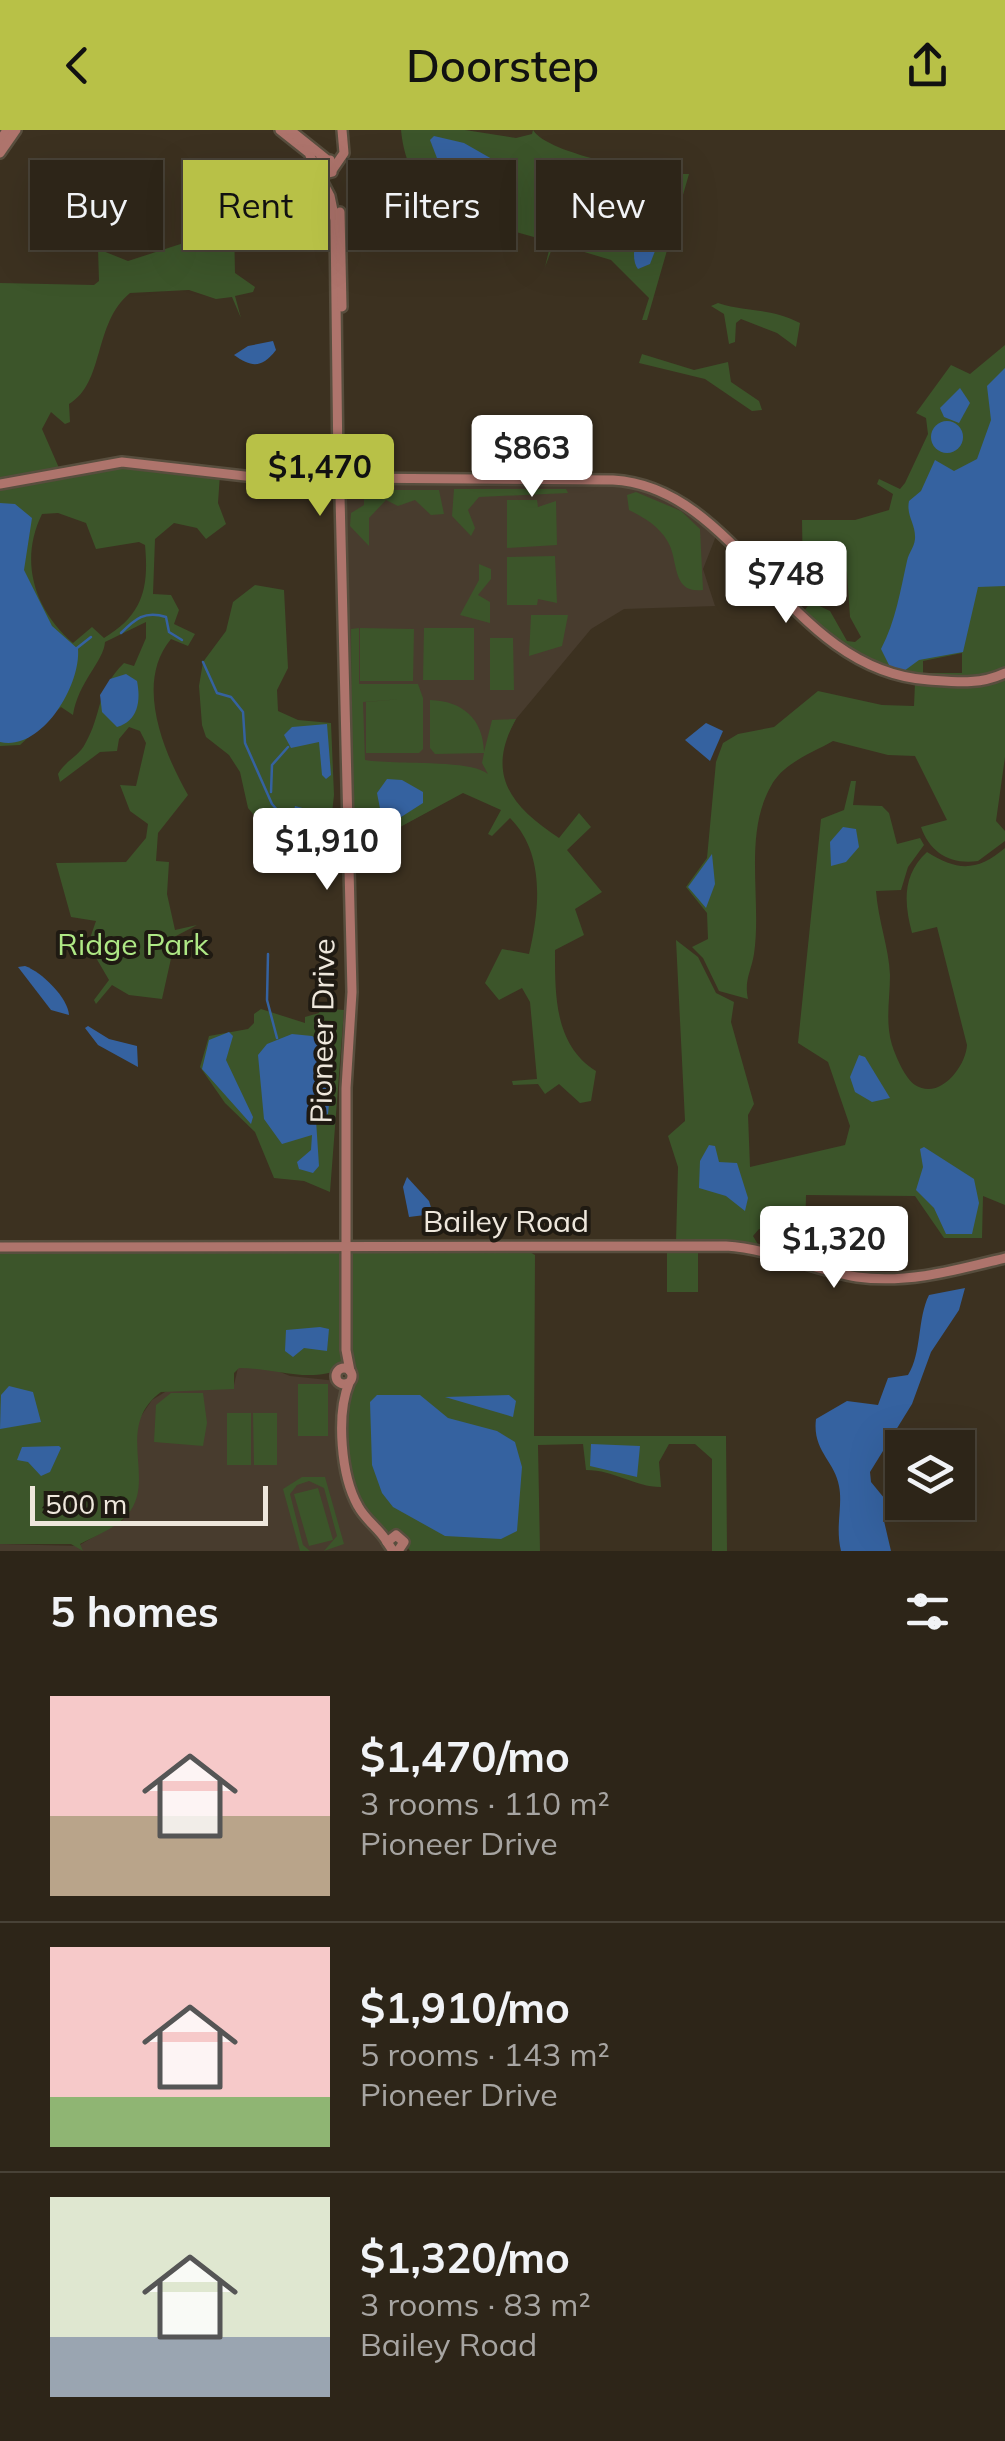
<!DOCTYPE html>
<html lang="en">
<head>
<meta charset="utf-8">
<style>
	:root { --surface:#2d2518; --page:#393125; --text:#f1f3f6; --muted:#a7a5a2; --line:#484237; --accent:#b8c147 }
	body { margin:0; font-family:Mulish,sans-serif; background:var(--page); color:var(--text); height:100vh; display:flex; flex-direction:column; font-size:38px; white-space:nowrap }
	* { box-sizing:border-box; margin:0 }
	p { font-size:32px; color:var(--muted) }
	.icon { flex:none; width:55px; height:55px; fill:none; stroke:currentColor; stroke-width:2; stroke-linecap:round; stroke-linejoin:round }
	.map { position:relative; height:1421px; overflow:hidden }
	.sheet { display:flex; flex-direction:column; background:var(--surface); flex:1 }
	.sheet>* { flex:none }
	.banner { position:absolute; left:30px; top:30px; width:945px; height:90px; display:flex; gap:20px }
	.tools { position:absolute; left:885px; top:1300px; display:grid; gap:20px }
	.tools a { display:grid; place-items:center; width:90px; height:90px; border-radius:0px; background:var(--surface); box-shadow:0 10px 40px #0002,0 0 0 2px var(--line); font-size:50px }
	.scale { position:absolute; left:30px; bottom:25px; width:238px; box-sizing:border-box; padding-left:10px; border:5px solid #eee7dc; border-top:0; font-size:28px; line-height:35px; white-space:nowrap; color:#eee7dc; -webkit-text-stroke:8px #1f1a12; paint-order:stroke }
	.price { position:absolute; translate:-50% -85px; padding:0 22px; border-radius:10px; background:#fff; color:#222; font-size:32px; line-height:65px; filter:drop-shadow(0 2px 5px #0008) }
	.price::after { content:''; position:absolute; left:50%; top:60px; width:30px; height:22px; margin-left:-15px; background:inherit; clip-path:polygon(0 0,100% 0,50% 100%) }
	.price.current { background:var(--accent); color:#111 }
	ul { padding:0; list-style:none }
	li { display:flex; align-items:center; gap:30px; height:250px; padding:0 50px }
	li+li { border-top:2px solid var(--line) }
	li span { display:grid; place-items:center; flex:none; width:280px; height:200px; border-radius:0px; color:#555 }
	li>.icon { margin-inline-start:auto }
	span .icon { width:120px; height:120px; fill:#fffc; stroke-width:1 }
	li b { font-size:42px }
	h2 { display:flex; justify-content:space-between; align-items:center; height:120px; padding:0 50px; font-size:42px }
	.chip { padding:0 35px; border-radius:0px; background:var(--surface); box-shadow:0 10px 40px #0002,0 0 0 2px var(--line); font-size:35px; line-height:90px }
	.chip.current { background:var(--accent); color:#111 }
	header { display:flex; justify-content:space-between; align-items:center; height:130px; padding:0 50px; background:var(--accent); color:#111; font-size:45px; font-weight:600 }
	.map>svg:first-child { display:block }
</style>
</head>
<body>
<header><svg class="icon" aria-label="back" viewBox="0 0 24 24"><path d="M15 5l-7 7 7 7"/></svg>Doorstep<svg class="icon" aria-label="share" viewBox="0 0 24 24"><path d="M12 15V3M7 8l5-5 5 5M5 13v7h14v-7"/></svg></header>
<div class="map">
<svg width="1005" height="1421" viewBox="0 0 1005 1421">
	<rect width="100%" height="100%" fill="#3c3120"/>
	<g fill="#483c2e">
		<path d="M367,354H605L653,361L691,383L716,406L703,439L715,476L624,479L591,499L516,589L503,613L499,637L463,662L348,726L344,359Z"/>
		<path d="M238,1238H270L290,1246L337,1251L387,1412L386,1421H0V1414L78,1416L123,1390L136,1368L137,1292L152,1270L170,1259H233Z"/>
	</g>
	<g fill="#3c552a" fill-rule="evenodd">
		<path d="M401,0H465L516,8L532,4L533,0C548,25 660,45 689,44L647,190H642L649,168L611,130L554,113L545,137L551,112C482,91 409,86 401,0Z"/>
		<path d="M236,35L225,61V80L234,96L235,143L255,157L253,162L235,166L241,188L232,167L216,169L189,160L130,163C93,193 105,253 69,274L70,292L65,294L51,282L42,299L59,338L46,345L104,333L220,344L218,373L226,394L206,409L197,398L174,393L155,409L153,464L171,465L179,480L174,494L195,504L188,516L171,509C134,553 164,623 188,665L158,703L156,731L169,732L167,764L175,800L197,795L176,806L162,869L129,865L112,855L96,874L94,870L109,850L88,814L96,791L71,787L56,733L126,732L146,708L148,694L130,681L120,655L136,656L146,613L140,601L129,597L119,609L117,621L100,622L60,652L58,644C65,631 79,626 85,614C103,583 95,562 124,533L134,536L146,508V492L105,512C104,531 78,552 73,585L61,577L20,615L0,616V153L94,155L99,151L98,119L128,131L196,109L215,94V56ZM58,383L86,393L96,419L139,412L145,415C149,458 143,485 104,508L92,497L73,513C34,479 19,431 42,384Z"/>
		<path d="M718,173C749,183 767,177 800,193L796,217L777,203L741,189L736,193L735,212L729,214L724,184L711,176Z"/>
		<path d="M1005,215V539C932,572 856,531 804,481L811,472L830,481L847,511L855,512L861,507L850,487L847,443L836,417L814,420L808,448L803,451L802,390H855L889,380L893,364L877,354L879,349L900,359L905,353L928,304L926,288L916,283L951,235L970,244ZM962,523V543H923V531Z"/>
		<path d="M642,224L694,240L728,232L731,252L759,271L762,280L752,281L705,249L639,233Z"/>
		<path d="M566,359L568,363L479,367L468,380L475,398L471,406L452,386L454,359Z"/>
		<path d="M364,360H439L444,384L431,385L415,370L398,376L386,370L369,388V416L350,396L351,383L364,375Z"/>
		<path d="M636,362L681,381L700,399L703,460C671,464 679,431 668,412C659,396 645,388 629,380L627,365Z"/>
		<path d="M507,370H537L538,377L556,371L557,415L507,418Z"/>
		<path d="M555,426L557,473L538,469L537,475H507V427Z"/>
		<path d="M479,434L491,439V449L478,465L490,472V493L460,485L479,450Z"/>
		<path d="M255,455L284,460L288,538L277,560L278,581L298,590L331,593L334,665L328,720L280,716L248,678L240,642L229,625L206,607L202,595L199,556L203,532L226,501L233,472Z"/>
		<path d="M531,485H568L562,516L529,526Z"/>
		<path d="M359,498V554H418L423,568V619L419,623H366V572L402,569L363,572L365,630C393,635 470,629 488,644L482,633L484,623L435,624L430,618V570C463,571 483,589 484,622L492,590L516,589C485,645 511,676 559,708L579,683L591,697L567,720L602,762L575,779L584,805L555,820C555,864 554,915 596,941L591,971L580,973L559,954L545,964L538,954L513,955L512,951L537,949L530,872L522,858L499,870L485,853L502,819L529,824C540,778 545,723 510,688L492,706L488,704L501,680L463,663L352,723L351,499Z"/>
		<path d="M360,498L414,499L413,551H360Z"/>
		<path d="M424,498H474V550H423Z"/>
		<path d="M490,508H513L514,560H490Z"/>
		<path d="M1005,547V627L996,691L1005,701V711L978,731C951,735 930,723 921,697L947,690L915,626L888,625L833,611C812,623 783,633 771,656C743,705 762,770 754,824C751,842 744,850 748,869L719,861L703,828L692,817L708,809L707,783L686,757L707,728L716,632L723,613L738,604L774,597L818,561L882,575L914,576L915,553L967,557Z"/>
		<path d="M851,651H856L853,675L882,676L889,683L897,714L920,708L924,715L908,737L901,760L876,761C878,790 889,818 890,845C890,870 885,891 892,915C896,927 905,948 915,955C940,971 966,936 967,915L937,797L912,803C904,773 902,745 927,722C957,741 977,742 1005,718V1075L983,1066L982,1108H944L915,1066L806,1065L805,1113L759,1099L753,1106L759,1116L676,1112L678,1037L668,1006L685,991L676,810L698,827L716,863L734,872L731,892L754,974L748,985L750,1037L845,1015L850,996L828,932L798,913L821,689L844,680Z"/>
		<path d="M320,878L344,880L330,1062L304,1051L274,1048L255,1002L225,973L200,937L209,906L248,899L254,893V884L261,879L305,893V887L319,883Z"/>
		<rect x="667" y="1120" width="31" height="42"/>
		<path d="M528,1121L535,1125L534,1306H726L727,1421H712V1329L695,1314H669L659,1332L661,1357C634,1357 615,1340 586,1340L583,1314L538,1315L540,1421H410C398,1403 380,1404 366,1388C336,1355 341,1288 352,1248L344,1238C308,1254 276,1238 239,1238L234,1243V1259L161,1262C113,1297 158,1351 127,1385C116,1398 95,1406 80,1414L83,1421L71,1414H0V1122Z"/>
		<rect x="298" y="1254" width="30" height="52"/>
		<path d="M171,1263H203L207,1293L203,1316L154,1312L156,1275Z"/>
		<rect x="227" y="1283" width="24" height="52"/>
		<path d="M253,1283H277V1335H254Z"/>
		<path d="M302,1347H325L344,1414L324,1421L337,1406L324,1358L309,1351L297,1355L290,1364L303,1415L310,1421H300L283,1359Z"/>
		<path d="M318,1358L333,1410L309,1416L294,1364Z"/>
	</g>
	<g fill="#3562a0">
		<path d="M434,6L464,13L492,29L491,67L469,69L442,41L430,10Z"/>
		<path d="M644,97H658L662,103L650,134L638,139C630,130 635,104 644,97Z"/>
		<path d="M273,211L276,220C262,238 252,238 234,225L248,216Z"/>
		<path d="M1005,238V456L978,457L963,522L919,530L904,541L891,539L881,519C896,490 900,462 907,431C909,422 914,418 915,409C916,394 906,386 909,371L921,361L935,330L954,341L977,329L991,290L987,256Z"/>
		<path d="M960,258L970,273L959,293L944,287L940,278Z"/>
		<circle cx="947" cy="307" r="16"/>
		<path d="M0,373L15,374L32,388L24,440L52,496L78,519C81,556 41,622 0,612Z"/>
		<path d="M126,544L137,551C141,571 138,591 117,597L102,582L100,565L110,549Z"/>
		<path d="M706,593L723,601L710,631L685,610Z"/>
		<path d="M327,594L331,645L326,649L322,645L319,612L291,618L284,605L292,597Z"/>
		<path d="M387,649L402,650L423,662V673L398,689H382L377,663Z"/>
		<path d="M295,676L306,679V713L311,714L314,701L323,700L325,718L286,716Z"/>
		<path d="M843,697L856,699L859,717L846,732L831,736L830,712Z"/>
		<path d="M712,724L715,754L706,778L688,757Z"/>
		<path d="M25,836C42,842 68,868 69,885L51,880L18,837Z"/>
		<path d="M88,896L109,909L137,916L138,937L98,915L85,898Z"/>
		<path d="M229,902L233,906L226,930L253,987L251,994L202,939L209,910Z"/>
		<path d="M292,904L312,906L335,919L328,984L316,990L319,1036L313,1043L299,1039L297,1032L311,1020L312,1005L282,1014L264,989L258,925L267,914Z"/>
		<path d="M859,925L865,927L890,968L872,972L855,962L850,947Z"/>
		<path d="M709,1015L715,1016L719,1032L737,1033L748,1068L745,1081L726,1066L699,1058L700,1031Z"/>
		<path d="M924,1017L974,1049L979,1073L972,1104H946L934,1078L916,1060L923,1037L920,1019Z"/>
		<path d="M407,1047L429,1071L433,1084L409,1087L403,1057Z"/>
		<path d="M965,1158L959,1180L931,1222L912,1274L870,1342L871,1352L889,1374L884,1391L891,1421H841C835,1396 843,1376 839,1356C835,1331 812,1321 816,1289L847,1271L878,1275L888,1248L908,1245C922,1223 917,1189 929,1165Z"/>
		<path d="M320,1197L329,1199L327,1221L304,1218L293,1227L285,1221L286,1200Z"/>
		<path d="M9,1256L33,1262L41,1292L0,1299L1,1265Z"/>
		<path d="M377,1265H420L448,1288L497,1301L515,1312L522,1337L517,1401L501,1409L445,1406L393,1377L382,1363L372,1335L370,1272Z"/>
		<path d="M509,1265L516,1271L513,1287L445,1267Z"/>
		<path d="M591,1314L640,1316L637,1347L590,1336Z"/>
		<path d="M22,1317L59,1316L61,1318L50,1342L41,1346L28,1332L17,1330Z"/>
	</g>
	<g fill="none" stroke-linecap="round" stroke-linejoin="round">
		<g stroke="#3562a0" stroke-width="2.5">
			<path d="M121,503C135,489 145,480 166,487L169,502L182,510"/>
			<path d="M77,518L91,507"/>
			<path d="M203,532L217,563L231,567L243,582L245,613L272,674L279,682L291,685"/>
			<path d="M271,662L272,635L288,617"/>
			<path d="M268,824L267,870L277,908"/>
		</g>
		<g stroke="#584e3e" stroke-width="14">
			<g id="secondary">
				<path d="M280,0L309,23L315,37"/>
				<path d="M290,0L325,28"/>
				<path d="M0,11L7,0"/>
				<path d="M0,23L16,0"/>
				<path d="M333,39L344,23L342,0"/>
				<path d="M319,45L332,42L330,30H320L315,37L330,66L335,90L338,336L330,351L334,358H342L345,348L334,345"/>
				<path d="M340,82L342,177"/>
				<path d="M345,348L613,350C741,357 787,541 929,550C957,552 979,555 1005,543"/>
				<path d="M0,354L122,332L332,356"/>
				<path d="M343,357L340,366L352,862L346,958V1220L350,1241"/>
				<path d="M0,1117L726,1116C772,1119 813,1140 857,1147C908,1154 956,1140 1005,1128"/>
				<circle cx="344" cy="1246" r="8"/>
				<path d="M349,1253C336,1285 341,1346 358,1376C366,1391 380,1399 387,1412"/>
				<path d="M393,1421L387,1412L396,1405L404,1412L398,1421"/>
			</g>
		</g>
		<use href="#secondary" stroke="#ae746c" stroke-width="9"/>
	</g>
	<g text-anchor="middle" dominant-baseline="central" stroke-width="8" stroke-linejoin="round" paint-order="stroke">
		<g font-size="30" fill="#aee885" stroke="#1f1a12">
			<text x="133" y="814">Ridge Park</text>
		</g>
		<g font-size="30" fill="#eee7dc" stroke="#1f1a12">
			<text transform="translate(322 901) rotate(-89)">Pioneer Drive</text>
			<text x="506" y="1091">Bailey Road</text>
		</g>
	</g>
</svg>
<div class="tools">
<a><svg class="icon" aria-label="layers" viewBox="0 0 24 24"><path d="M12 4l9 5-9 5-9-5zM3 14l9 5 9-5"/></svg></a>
</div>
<div class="scale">500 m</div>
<b class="price" style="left:532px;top:370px">$863</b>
<b class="price current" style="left:320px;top:389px">$1,470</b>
<b class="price" style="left:786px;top:496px">$748</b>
<b class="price" style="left:327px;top:763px">$1,910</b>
<b class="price" style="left:834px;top:1161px">$1,320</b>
<div class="banner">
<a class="chip">Buy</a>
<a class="chip current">Rent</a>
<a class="chip">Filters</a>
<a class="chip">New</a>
</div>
</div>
<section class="sheet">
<h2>5 homes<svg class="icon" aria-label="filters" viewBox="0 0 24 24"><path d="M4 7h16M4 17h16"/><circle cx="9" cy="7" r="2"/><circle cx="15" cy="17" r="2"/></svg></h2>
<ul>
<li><span style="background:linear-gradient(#f6c9c9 60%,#b9a48a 0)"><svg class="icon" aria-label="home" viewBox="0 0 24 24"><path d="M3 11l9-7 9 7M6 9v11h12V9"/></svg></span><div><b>$1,470/mo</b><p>3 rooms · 110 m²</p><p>Pioneer Drive</p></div></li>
<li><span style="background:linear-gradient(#f6c9c9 75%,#8fb573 0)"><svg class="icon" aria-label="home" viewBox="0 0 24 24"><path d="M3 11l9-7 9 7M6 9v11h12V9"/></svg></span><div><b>$1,910/mo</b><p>5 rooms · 143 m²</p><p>Pioneer Drive</p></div></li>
<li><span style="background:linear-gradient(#dfe7d0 70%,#9aa5b1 0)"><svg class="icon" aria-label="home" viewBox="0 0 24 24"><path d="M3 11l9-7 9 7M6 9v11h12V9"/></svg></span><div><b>$1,320/mo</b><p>3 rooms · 83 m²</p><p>Bailey Road</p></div></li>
</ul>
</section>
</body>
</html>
